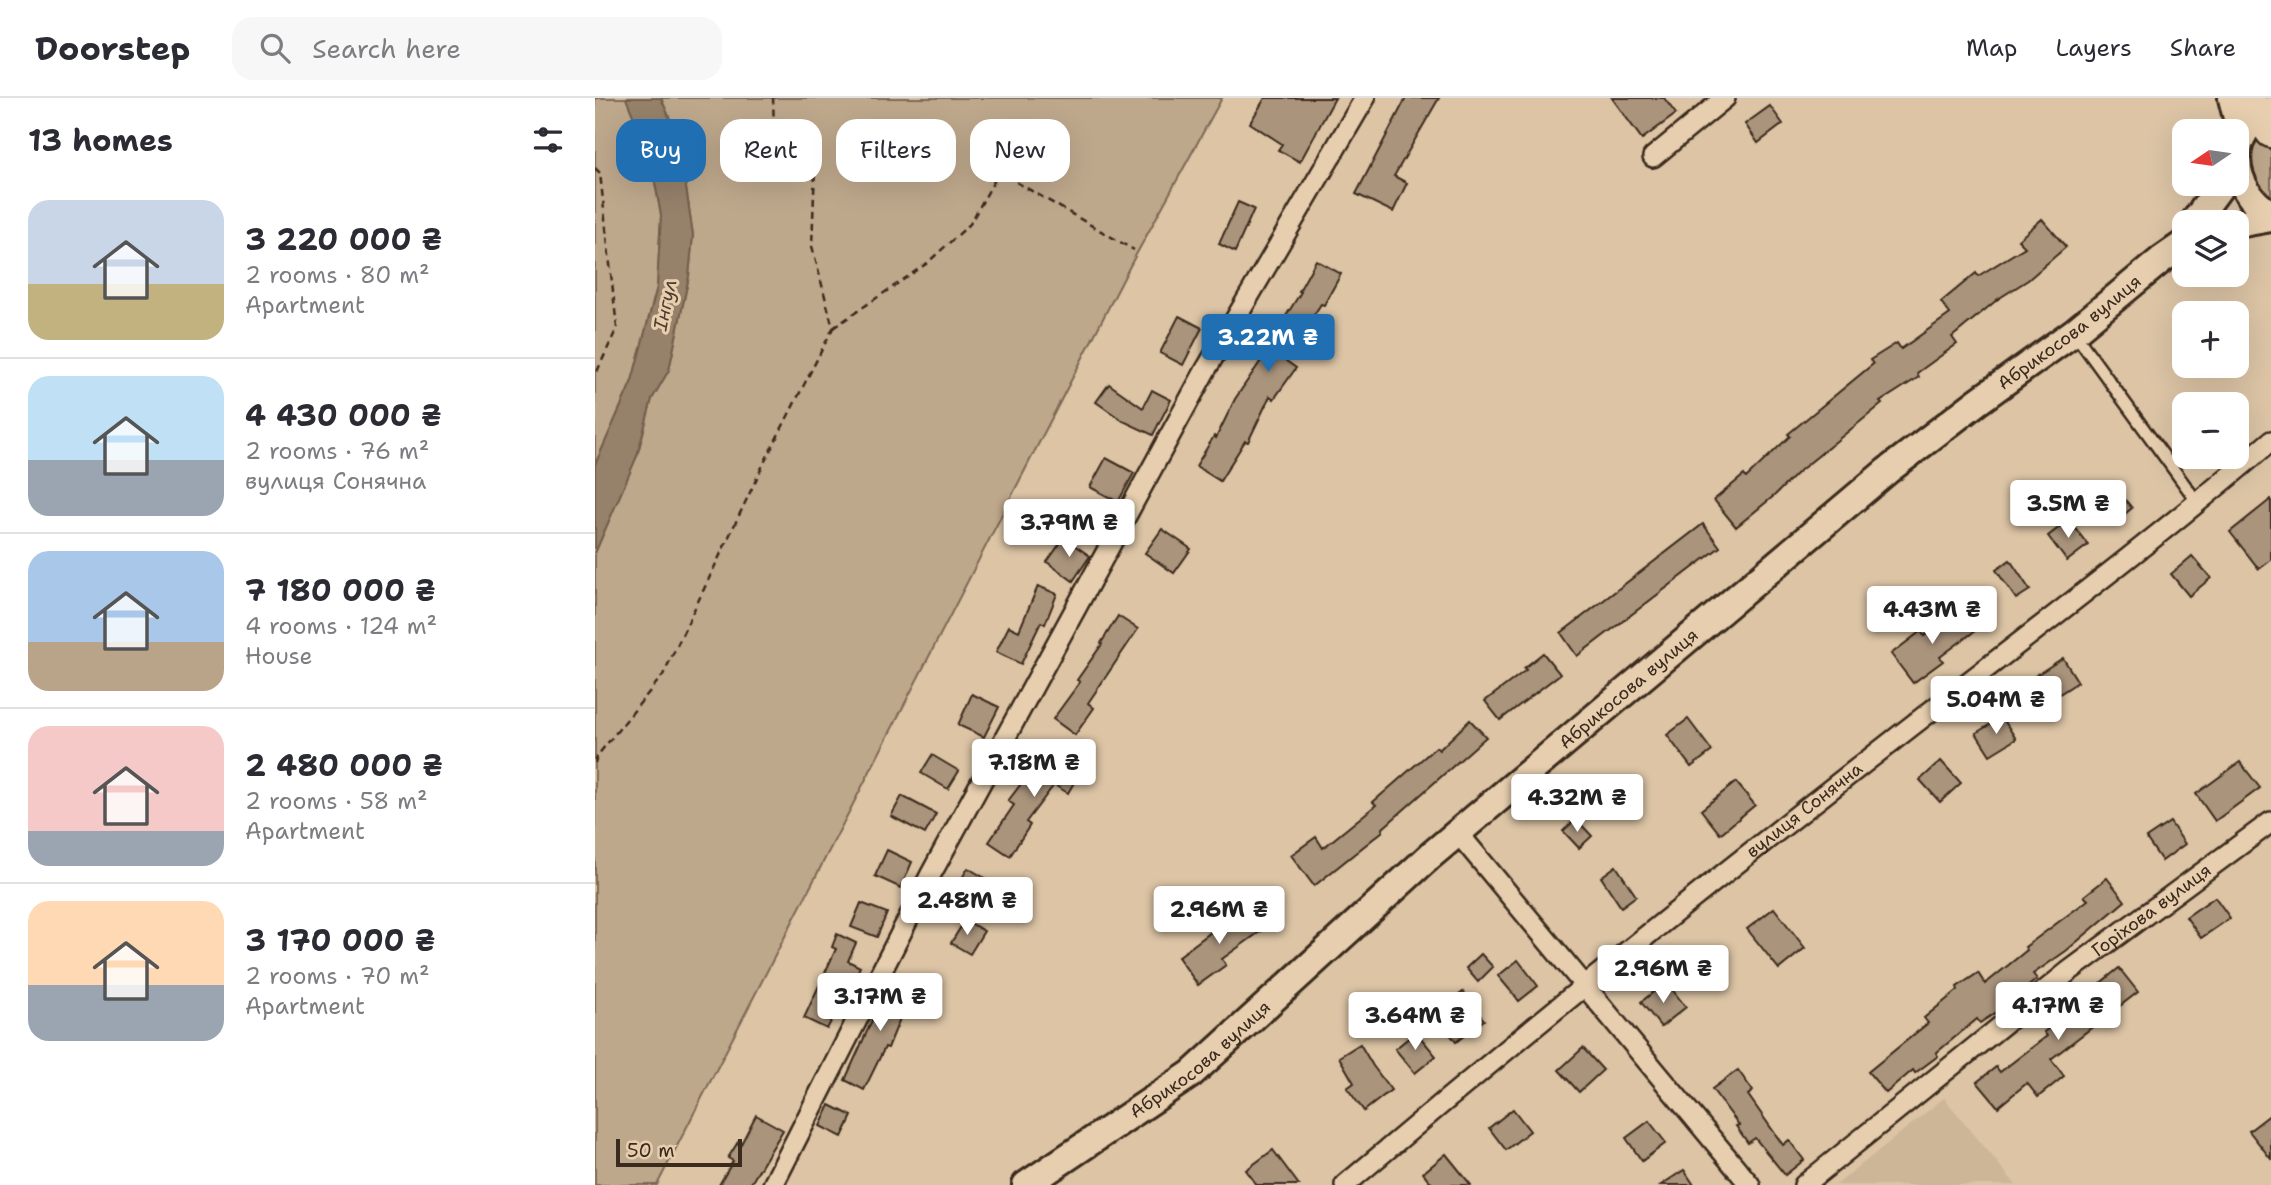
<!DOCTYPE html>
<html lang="en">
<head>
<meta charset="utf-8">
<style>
	:root { --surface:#fff; --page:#f7f7f7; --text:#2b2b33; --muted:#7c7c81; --line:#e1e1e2; --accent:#1f6fb2 }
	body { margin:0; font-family:"Shantell Sans",sans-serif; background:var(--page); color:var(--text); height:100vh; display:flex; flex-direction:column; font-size:26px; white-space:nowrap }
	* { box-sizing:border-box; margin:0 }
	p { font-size:23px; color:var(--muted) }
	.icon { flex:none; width:38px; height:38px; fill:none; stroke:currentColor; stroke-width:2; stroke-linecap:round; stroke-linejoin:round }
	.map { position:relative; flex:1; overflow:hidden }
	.sheet { display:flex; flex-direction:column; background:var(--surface); width:595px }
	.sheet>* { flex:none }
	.top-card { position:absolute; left:21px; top:21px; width:665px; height:63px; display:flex; gap:14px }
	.needle { width:46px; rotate:257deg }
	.tools { position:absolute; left:1577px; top:21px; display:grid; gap:14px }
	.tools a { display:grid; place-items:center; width:77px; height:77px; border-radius:14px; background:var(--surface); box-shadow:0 7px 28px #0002; font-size:35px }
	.scale { position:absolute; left:21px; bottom:18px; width:126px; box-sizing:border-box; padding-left:7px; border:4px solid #3b2a1e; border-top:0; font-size:19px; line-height:24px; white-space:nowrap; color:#3b2a1e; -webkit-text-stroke:5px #e6ceae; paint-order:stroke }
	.price { position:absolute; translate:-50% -60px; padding:0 16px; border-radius:7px; background:#fff; color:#222; font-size:23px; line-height:46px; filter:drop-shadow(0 2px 4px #0008) }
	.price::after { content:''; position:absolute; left:50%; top:42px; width:21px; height:16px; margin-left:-10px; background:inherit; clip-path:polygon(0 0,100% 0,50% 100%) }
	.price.active { background:var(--accent); color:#fff }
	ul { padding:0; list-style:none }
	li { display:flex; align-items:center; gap:21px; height:175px; padding:0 28px }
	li+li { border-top:2px solid var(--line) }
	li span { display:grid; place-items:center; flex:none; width:196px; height:140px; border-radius:21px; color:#555 }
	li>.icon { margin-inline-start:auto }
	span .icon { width:84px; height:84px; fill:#fffc; stroke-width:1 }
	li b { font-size:30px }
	h2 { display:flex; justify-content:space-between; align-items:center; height:84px; padding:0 28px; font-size:30px }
	.chip { padding:0 24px; border-radius:21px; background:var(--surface); box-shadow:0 7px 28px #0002; font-size:24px; line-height:63px }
	.chip.active { background:var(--accent); color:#fff }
	header { display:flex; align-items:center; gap:42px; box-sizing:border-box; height:98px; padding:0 35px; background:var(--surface); border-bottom:2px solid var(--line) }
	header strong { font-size:33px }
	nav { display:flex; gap:38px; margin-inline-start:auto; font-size:24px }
	.search { width:490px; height:63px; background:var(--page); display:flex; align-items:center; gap:18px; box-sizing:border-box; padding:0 24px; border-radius:21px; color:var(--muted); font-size:26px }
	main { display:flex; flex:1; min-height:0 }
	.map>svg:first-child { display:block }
</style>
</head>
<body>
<header>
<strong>Doorstep</strong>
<div class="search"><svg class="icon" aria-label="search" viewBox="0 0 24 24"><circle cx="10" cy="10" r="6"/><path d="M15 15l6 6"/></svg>Search here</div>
<nav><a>Map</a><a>Layers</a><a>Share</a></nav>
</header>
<main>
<section class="sheet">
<h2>13 homes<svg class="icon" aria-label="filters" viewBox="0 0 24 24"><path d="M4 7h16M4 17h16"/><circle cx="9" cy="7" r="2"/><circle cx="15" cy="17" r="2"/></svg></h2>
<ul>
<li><span style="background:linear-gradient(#c9d6e8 60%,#c2b280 0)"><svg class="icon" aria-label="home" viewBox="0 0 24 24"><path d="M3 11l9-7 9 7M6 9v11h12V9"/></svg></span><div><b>3 220 000 ₴</b><p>2 rooms · 80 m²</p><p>Apartment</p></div></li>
<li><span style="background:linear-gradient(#bfe0f5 60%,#9aa5b1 0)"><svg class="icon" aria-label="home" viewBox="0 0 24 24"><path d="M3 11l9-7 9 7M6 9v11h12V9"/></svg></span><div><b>4 430 000 ₴</b><p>2 rooms · 76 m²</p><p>вулиця Сонячна</p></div></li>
<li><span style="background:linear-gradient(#a9c7e8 65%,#b9a48a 0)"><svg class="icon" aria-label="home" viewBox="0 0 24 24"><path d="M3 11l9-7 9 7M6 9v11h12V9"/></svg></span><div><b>7 180 000 ₴</b><p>4 rooms · 124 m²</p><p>House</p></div></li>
<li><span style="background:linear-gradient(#f6c9c9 75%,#9aa5b1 0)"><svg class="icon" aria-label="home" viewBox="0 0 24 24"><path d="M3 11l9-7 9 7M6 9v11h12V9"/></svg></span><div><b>2 480 000 ₴</b><p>2 rooms · 58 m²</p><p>Apartment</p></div></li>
<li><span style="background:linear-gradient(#ffd9b3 60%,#9aa5b1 0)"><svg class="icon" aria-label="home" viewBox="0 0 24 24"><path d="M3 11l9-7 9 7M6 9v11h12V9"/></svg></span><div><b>3 170 000 ₴</b><p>2 rooms · 70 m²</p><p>Apartment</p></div></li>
</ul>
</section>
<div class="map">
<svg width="1676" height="1087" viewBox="0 0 1676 1087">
	<rect width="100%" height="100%" fill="#dcc4a5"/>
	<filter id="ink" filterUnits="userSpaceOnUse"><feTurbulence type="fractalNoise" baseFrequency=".0143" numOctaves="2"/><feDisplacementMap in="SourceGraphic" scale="14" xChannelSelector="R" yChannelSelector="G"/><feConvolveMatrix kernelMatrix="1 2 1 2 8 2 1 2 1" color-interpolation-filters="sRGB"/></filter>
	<g filter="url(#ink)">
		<path fill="#cdb698" d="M1349,1000L1421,1087H1241Z"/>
		<g fill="#bea88c" stroke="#7c6955" stroke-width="2">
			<path d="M0,0H31L56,62L66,117L62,189L37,283L0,367Z"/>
			<path d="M66,0H627L537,164L62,1087H0V455L42,358L57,301L74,272L94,178L98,137L84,42Z"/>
			<path d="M1661,33L1676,53V108L1651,74Z"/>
		</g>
		<path fill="#96816a" stroke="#725e4c" stroke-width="2" d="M31,0H66L84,42L98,137L94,178L74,272L57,301L42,358L0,455V367L37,283L62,189L66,117L56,62Z"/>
		<g fill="#aa947b" stroke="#3b2a1e" stroke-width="2">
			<path d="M670,0H740L705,64L683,52L687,46L655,25Z"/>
			<path d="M811,0H844L799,78L812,85L798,114L761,96Z"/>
			<path d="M1017,0H1069L1081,16L1047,41Z"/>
			<path d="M1175,8L1188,26L1163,45L1150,26Z"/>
			<path d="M643,104L659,111L640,154L624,146Z"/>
			<path d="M1447,121L1471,149L1433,182L1403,201L1357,239L1362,246L1322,275L1324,279L1285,304L1287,306L1202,375L1180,397L1141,429L1119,402L1149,377L1151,380L1195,338L1193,336L1278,266L1275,262L1302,245L1306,251L1355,216L1346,204L1381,175L1383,178L1430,149L1423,142Z"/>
			<path d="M721,162L746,176L729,207L726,206L690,262L701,270L679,301L675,298L653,344L650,343L625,383L601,368L619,338L621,340L640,301L684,236L681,234L706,194L704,193Z"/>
			<path d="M584,218L607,230L588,267L565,255Z"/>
			<path d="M514,286L548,310L557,292L576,302L558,337L528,323L501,304Z"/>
			<path d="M511,360L539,375L523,404L495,389Z"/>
			<path d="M1523,393L1537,410L1520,424L1506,407Z"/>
			<path d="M1676,401V462L1664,471L1635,434Z"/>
			<path d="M1474,422L1493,447L1472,463L1453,438Z"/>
			<path d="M1108,426L1125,449L982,558L966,535Z"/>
			<path d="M567,431L596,451L579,475L550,455Z"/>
			<path d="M469,440L495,458L478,483L452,464Z"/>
			<path d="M1597,458L1616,480L1594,498L1576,476Z"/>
			<path d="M1415,462L1435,492L1421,501L1401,472Z"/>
			<path d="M443,488L462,496L450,526L446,524L426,566L401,554L414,528L424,533Z"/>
			<path d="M1365,511L1381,532L1345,559L1348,563L1318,585L1296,556L1326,533L1329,538Z"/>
			<path d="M523,518L543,531L493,605L499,610L480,637L458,621L485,584L482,582L507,546L506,545Z"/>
			<path d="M948,555L965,576L905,622L890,603L931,572L929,570Z"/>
			<path d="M1468,560L1483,584L1455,602L1440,578Z"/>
			<path d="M377,596L404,609L389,639L363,627Z"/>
			<path d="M1407,619L1421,641L1395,657L1381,635Z"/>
			<path d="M1093,621L1117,653L1096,669L1072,637Z"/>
			<path d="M875,622L891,639L787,731L788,733L719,788L696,757L721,739L728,750L781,707L778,704L841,649L844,652Z"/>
			<path d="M462,651L489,667L473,695L459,687L431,724L435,727L415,758L394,744L419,707L413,703L432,678L442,685Z"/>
			<path d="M337,657L364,673L353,691L326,675Z"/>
			<path d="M1346,663L1366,685L1345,704L1325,682Z"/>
			<path d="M1645,664L1665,690L1620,723L1601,696Z"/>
			<path d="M1141,684L1160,707L1125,736L1106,712Z"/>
			<path d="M307,698L341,716L330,736L296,718Z"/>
			<path d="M981,721L997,738L984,750L968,733Z"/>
			<path d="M1575,724L1590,746L1567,763L1551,740Z"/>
			<path d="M292,752L317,764L306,790L280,778Z"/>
			<path d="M1021,768L1041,798L1026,809L1006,779Z"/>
			<path d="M373,770L390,780L378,801L361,790Z"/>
			<path d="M1512,780L1530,803L1471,853L1438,876L1442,881L1406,911L1385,925L1382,921L1341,955L1343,958L1320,975L1318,972L1291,995L1273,974L1333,925L1329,920L1363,892L1362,889L1383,875L1390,886L1432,852L1430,849L1493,802L1489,798Z"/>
			<path d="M1620,799L1635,820L1606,840L1591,819Z"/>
			<path d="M266,805L292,815L282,839L256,829Z"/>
			<path d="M649,809L666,833L627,861L631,867L603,887L583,859Z"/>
			<path d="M1179,810L1210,850L1184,871L1152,831Z"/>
			<path d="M370,822L389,833L375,856L356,845Z"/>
			<path d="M242,836L261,845L253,863L265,869L232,931L209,920L241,851L237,849Z"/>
			<path d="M886,856L898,869L883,884L871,870Z"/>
			<path d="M923,862L943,888L924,903L903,878Z"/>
			<path d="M1524,870L1543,894L1456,961L1469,978L1443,999L1432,985L1403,1009L1382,984L1401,969L1405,974L1452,938L1449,934L1478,912L1476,909Z"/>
			<path d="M300,878L319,886L293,950L290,949L269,992L250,982L278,920L281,921Z"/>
			<path d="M1071,884L1091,909L1066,929L1046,904Z"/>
			<path d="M868,894L889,922L861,944L840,916Z"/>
			<path d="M821,934L841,958L820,975L800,951Z"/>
			<path d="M765,946L778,968L796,992L769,1013L752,990L759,985L744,959Z"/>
			<path d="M988,950L1008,972L984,994L964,972Z"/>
			<path d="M1143,972L1158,993L1153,997L1188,1047L1194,1042L1209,1062L1190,1077L1160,1040L1153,1045L1141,1028L1144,1027L1117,991Z"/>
			<path d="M235,1007L257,1018L247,1039L225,1028Z"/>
			<path d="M918,1011L935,1033L911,1052L894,1030Z"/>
			<path d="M1676,1016V1061L1654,1033Z"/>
			<path d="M161,1017L188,1032L155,1087H124L138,1063L133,1060L143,1044L146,1046Z"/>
			<path d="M1054,1023L1071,1045L1047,1063L1031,1040Z"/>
			<path d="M678,1052L704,1087H662L651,1072Z"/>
			<path d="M851,1056L876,1087H838L828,1075Z"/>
			<path d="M1089,1072L1099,1087H1066Z"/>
		</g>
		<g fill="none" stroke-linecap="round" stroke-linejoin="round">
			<g stroke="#3b2a1e" stroke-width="15">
				<path id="lane" d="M1480,236L1603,405"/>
			</g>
			<g stroke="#3b2a1e" stroke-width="24">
				<g id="street">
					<path d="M1058,59L1130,0"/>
					<path d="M863,735L1155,1087"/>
					<path d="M178,1087L336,776L610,273L770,0"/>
					<path id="s1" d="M750,1087C914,948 1081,812 1250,680C1392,568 1538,461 1676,343"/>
					<path id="s2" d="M1209,1087L1473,874L1676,724"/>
				</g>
			</g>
			<g stroke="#3b2a1e" stroke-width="32">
				<g id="secondary">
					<path d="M1637,0L1643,24L1642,50"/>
					<path d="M1676,12C1628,33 1634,92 1676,116"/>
					<path d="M1599,124L1627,86"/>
					<path d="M1642,126L1676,120"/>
					<path id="s3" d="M431,1087L596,976L835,758L1292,373L1382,304L1479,234L1566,162L1589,146"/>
				</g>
			</g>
			<g stroke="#3b2a1e" stroke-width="35">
				<path id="primary" d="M1652,0L1676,34"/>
			</g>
			<g stroke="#3b2a1e" stroke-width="2.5" stroke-dasharray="7 5" stroke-linecap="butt">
				<path d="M0,70L5,75L22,230L0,278"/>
				<path d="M238,230L331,166L375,126L404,74L539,152"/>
				<path d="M0,665L2,658L68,577L169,365L238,230L217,148L220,69L179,33L178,0"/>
			</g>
			<use href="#lane" stroke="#e6ceae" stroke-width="10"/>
			<use href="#street" stroke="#e6ceae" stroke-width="19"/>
			<use href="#secondary" stroke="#e6ceae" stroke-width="26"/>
			<use href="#primary" stroke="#e6ceae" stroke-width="30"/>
		</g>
	</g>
	<g text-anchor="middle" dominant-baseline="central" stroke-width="6" stroke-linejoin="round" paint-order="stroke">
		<g font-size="18" fill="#3b2a1e" stroke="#e6ceae">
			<text stroke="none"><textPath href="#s3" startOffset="1349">Абрикосова вулиця</textPath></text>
			<text stroke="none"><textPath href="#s3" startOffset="782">Абрикосова вулиця</textPath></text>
			<text stroke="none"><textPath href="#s1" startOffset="593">вулиця Сонячна</textPath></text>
			<text stroke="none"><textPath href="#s2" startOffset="443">Горіхова вулиця</textPath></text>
			<text stroke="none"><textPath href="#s3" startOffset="215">Абрикосова вулиця</textPath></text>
		</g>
		<g font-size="19" font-style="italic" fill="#4d3b2d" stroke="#e6ceae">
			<text transform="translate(70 207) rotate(-78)">Інгул</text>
		</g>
	</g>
</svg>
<div class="tools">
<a><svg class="needle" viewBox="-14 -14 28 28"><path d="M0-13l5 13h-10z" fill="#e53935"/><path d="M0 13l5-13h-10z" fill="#7c7c81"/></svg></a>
<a><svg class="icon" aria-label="layers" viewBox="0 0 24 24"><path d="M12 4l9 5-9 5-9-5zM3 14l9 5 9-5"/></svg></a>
<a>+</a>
<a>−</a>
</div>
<div class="scale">50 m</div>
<b class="price active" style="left:673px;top:276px">3.22M ₴</b>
<b class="price" style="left:1473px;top:442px">3.5M ₴</b>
<b class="price" style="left:474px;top:461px">3.79M ₴</b>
<b class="price" style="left:1337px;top:548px">4.43M ₴</b>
<b class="price" style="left:1401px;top:638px">5.04M ₴</b>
<b class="price" style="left:439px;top:701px">7.18M ₴</b>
<b class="price" style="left:982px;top:736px">4.32M ₴</b>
<b class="price" style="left:372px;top:839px">2.48M ₴</b>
<b class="price" style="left:624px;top:848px">2.96M ₴</b>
<b class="price" style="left:1068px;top:907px">2.96M ₴</b>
<b class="price" style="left:285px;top:935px">3.17M ₴</b>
<b class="price" style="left:1463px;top:944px">4.17M ₴</b>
<b class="price" style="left:820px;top:954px">3.64M ₴</b>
<div class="top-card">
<a class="chip active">Buy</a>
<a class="chip">Rent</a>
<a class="chip">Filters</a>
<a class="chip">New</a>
</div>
</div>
</main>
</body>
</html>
